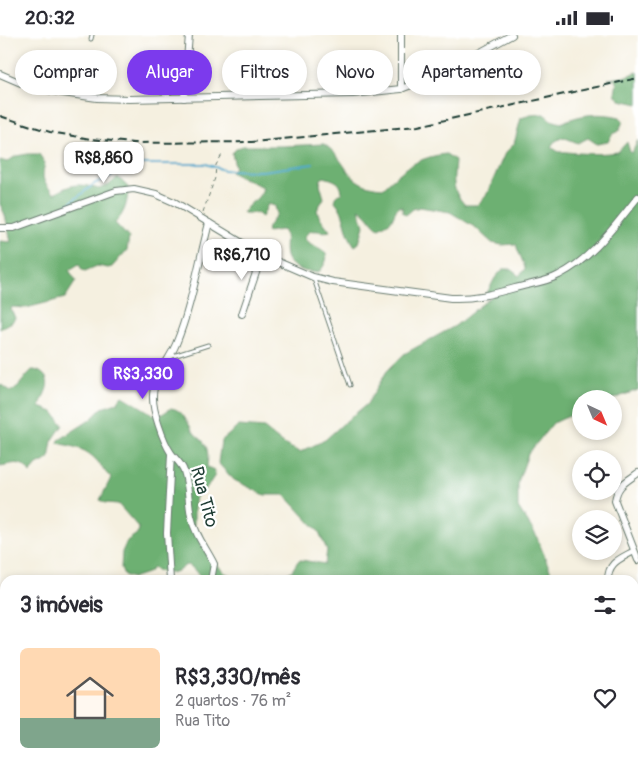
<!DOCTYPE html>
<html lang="pt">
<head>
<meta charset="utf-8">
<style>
	:root { --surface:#fff; --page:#f2f2f3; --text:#2b2b33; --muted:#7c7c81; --accent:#7c3aed }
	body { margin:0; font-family:Pangolin,sans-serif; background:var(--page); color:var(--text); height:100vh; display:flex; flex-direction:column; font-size:19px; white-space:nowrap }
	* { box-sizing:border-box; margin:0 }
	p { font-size:16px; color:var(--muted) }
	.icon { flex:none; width:28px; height:28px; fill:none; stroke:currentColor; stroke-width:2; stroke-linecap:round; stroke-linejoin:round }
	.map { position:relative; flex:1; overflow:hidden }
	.drawer { position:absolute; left:0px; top:540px; width:639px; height:195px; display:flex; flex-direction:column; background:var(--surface); border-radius:15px 15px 0 0; box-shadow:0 2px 8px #0003 }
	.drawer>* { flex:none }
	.guide { position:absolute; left:15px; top:15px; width:609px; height:45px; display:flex; gap:10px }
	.needle { width:32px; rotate:136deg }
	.tools { position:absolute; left:572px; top:355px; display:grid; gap:10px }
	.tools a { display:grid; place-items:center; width:50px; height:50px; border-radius:50%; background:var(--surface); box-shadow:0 2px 8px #0003; font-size:25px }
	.price { position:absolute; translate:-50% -42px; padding:0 11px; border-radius:10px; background:#fff; color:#222; font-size:16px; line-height:32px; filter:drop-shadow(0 1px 2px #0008) }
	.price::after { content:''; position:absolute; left:50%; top:30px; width:15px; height:11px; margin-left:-8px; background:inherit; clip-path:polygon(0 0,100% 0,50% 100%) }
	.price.active { background:var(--accent); color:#fff }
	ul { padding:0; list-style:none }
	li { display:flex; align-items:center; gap:15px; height:125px; padding:0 20px }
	li span { display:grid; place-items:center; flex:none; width:140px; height:100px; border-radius:8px; color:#555 }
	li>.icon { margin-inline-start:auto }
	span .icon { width:60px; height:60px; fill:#fffc; stroke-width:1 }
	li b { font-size:21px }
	h2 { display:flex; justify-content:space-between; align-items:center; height:60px; padding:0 20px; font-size:21px }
	.chip { padding:0 18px; border-radius:22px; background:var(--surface); box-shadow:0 2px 8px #0003; font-size:18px; line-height:45px }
	.chip.active { background:var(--accent); color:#fff }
	.status { display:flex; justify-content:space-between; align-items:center; height:35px; padding:0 25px; background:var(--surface); direction:ltr }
	.status svg { height:14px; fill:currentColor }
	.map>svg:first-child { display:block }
</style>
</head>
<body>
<div class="status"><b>20:32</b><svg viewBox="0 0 49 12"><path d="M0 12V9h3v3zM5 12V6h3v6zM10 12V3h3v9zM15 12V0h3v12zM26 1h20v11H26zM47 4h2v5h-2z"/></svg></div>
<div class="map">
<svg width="638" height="735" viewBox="0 0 638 735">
	<rect width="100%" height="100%" fill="#fff"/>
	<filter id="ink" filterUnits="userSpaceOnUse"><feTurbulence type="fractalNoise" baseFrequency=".02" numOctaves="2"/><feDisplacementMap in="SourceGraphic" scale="10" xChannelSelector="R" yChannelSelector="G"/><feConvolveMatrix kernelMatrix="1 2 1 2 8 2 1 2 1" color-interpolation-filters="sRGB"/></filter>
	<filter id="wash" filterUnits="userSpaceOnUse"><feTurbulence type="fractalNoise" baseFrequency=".0096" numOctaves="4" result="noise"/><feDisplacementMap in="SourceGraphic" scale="20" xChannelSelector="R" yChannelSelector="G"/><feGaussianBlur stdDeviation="1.12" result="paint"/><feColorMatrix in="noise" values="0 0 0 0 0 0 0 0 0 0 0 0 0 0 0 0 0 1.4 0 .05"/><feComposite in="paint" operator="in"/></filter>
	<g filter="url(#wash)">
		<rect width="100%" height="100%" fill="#f5f0e0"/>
		<g fill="#6db072" stroke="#467653">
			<path d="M638,37V69L620,65L615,59L617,47L614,44H608L623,42Z"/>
			<path d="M544,79L551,85L561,88C580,79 599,77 620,82L623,86L619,96L612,99L608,107L597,109L588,103L578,108L563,102L554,107L551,112L559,117C566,116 571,118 578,118C592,119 605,119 618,117L627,107L630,117L632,118L638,105V355L613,364H581V376L553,388L528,419L518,447V472L536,500L554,545H203C198,541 194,532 188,530C184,530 184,532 181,534C171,540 162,539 153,533L147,538L132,543L124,540L121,533L122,517L127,506L138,498L139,493L118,469L105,468L100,465L111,443C104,437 100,427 92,421C83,413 70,411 58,408L59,405L90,385L102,373L117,368L121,362L123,361L156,381L161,380L171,373C185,375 187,389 195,399C198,402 202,404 204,408C209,415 208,423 207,432L214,435L215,440L208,451L196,462L194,472V494L211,523L225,538L234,542L251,544L260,543L268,538L286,539L292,536L298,526L301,525L325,529L327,515L319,497L285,460H265L234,445L218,428L221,406L239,391L264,393L285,410L300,417L325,405L345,387L367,369L387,336L404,319L455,291L492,261L487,258L495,243L503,234H511L519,241L525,234C524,227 518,218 516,209L502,210L492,208L476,193L450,177L420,172L413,174L406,180L403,178L402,172L400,171L397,173L391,186L379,193C371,189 370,180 359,174L364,191L359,208L355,211C344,198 347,179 335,166L337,160L342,158C341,146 334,145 324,142L321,144L320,149L324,163L317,175L319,181L330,196C320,199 311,190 304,203C312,215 339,212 320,236C309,240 289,233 286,221C284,212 287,205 284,196L281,195L267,197L268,192L277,179L275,171L268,169L262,182L257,178H243C248,167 261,165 263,152L230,137L235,132L232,118L237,113L243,111H283L324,109C350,127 344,151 383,153C403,134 418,122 446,119L455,125C454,146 450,153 465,170H477L486,161L505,118L514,109L521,83L531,80Z"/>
			<path d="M28,119H39L45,128C41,144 43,147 54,159C72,148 79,148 99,154L109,150L118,142L128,152C128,167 125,178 115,188L129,203L127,215L112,232L108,233L97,231L85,236L82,235L79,229L69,235L76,246L65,263L26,273L12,272L11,274L15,283L12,287L0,294V206L11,207L5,180L0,169V125L7,127L16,121Z"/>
			<path d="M32,335C37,335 39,336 43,339C54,349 42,360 40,372L53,377L63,390L52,406L49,424L37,430L30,438C22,424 14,429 0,431V349L11,356C21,351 24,342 32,335Z"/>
			<path d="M5,629V663L0,665V630Z"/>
			<path d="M133,730H430V735H124L126,733H131Z"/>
		</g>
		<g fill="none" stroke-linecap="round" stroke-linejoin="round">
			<path stroke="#50aace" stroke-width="2" d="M65,172L94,149L135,129H206L224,135L262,136L313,129"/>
		</g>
	</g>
	<g filter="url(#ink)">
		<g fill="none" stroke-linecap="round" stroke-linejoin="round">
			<g stroke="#6a7c70" stroke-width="5">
				<g id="lane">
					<path d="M91,4L92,0"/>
					<path d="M314,244L350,350"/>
					<path d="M170,322L208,310"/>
				</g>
			</g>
			<g stroke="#6a7c70" stroke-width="8">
				<g id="street">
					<path d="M0,39L28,51L63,58L97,63L129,64L353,59L401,54L442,38L512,0"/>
					<path d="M401,54V0"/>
					<path d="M184,63L189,0"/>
					<path d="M209,188C199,226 191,273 176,309C169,326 154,341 153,360C152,375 163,406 171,418C175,424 182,429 184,436C189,451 188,467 191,481C195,500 206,513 214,529L211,545"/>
					<path d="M0,193H14L116,156L134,154L156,159L176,168L262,220L313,242L333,247L451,263C474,264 493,259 515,253C529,249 547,247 559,240C593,223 615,190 638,162"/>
					<path d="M242,279L262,220"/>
					<path d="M638,438C626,447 617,450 615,466L638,525"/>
					<path d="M170,545L167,498L171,419"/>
					<path d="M608,545C608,527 620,524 634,516"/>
					<path d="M0,642L5,640"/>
					<path d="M634,701L638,700"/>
					<path d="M136,735V730"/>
					<path d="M482,735L485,730"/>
					<path d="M564,735L570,730"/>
				</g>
			</g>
			<path stroke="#6a7c70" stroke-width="1" stroke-dasharray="4 4" stroke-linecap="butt" d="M203,177L215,143L216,130L223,118"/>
			<use href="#lane" stroke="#fff" stroke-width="3"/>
			<use href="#street" stroke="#fff" stroke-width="6"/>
			<path stroke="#1f3d34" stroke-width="2" stroke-dasharray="8 4" stroke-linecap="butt" d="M0,81L50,97L91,104L133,108L252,107L418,91L638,43"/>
		</g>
	</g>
	<g text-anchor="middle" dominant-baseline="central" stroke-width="4.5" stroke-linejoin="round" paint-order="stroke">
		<g font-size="18" fill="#1f3d34" stroke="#fff">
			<text transform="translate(204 462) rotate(75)">Rua Tito</text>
		</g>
	</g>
</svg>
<div class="tools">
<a><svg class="needle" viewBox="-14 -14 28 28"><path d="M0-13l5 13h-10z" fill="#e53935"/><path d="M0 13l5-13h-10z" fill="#7c7c81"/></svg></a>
<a><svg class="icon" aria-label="locate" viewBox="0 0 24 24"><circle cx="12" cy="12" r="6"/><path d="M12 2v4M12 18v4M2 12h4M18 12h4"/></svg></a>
<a><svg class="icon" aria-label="layers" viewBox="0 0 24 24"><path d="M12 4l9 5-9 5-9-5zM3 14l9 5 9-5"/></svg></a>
</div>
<b class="price" style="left:104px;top:149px">R$8,860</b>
<b class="price" style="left:242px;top:246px">R$6,710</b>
<b class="price active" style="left:143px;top:365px">R$3,330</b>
<div class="guide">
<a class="chip">Comprar</a>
<a class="chip active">Alugar</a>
<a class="chip">Filtros</a>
<a class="chip">Novo</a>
<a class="chip">Apartamento</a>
</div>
<section class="drawer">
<h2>3 imóveis<svg class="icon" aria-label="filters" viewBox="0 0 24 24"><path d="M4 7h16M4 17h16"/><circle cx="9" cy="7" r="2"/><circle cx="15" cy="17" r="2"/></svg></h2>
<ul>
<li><span style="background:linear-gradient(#ffd9b3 70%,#7fa58c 0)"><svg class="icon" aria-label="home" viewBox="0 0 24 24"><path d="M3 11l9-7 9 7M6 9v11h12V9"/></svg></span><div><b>R$3,330/mês</b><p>2 quartos · 76 m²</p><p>Rua Tito</p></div><svg class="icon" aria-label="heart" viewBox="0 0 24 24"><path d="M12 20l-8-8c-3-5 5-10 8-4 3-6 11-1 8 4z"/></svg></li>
</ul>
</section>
</div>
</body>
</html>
